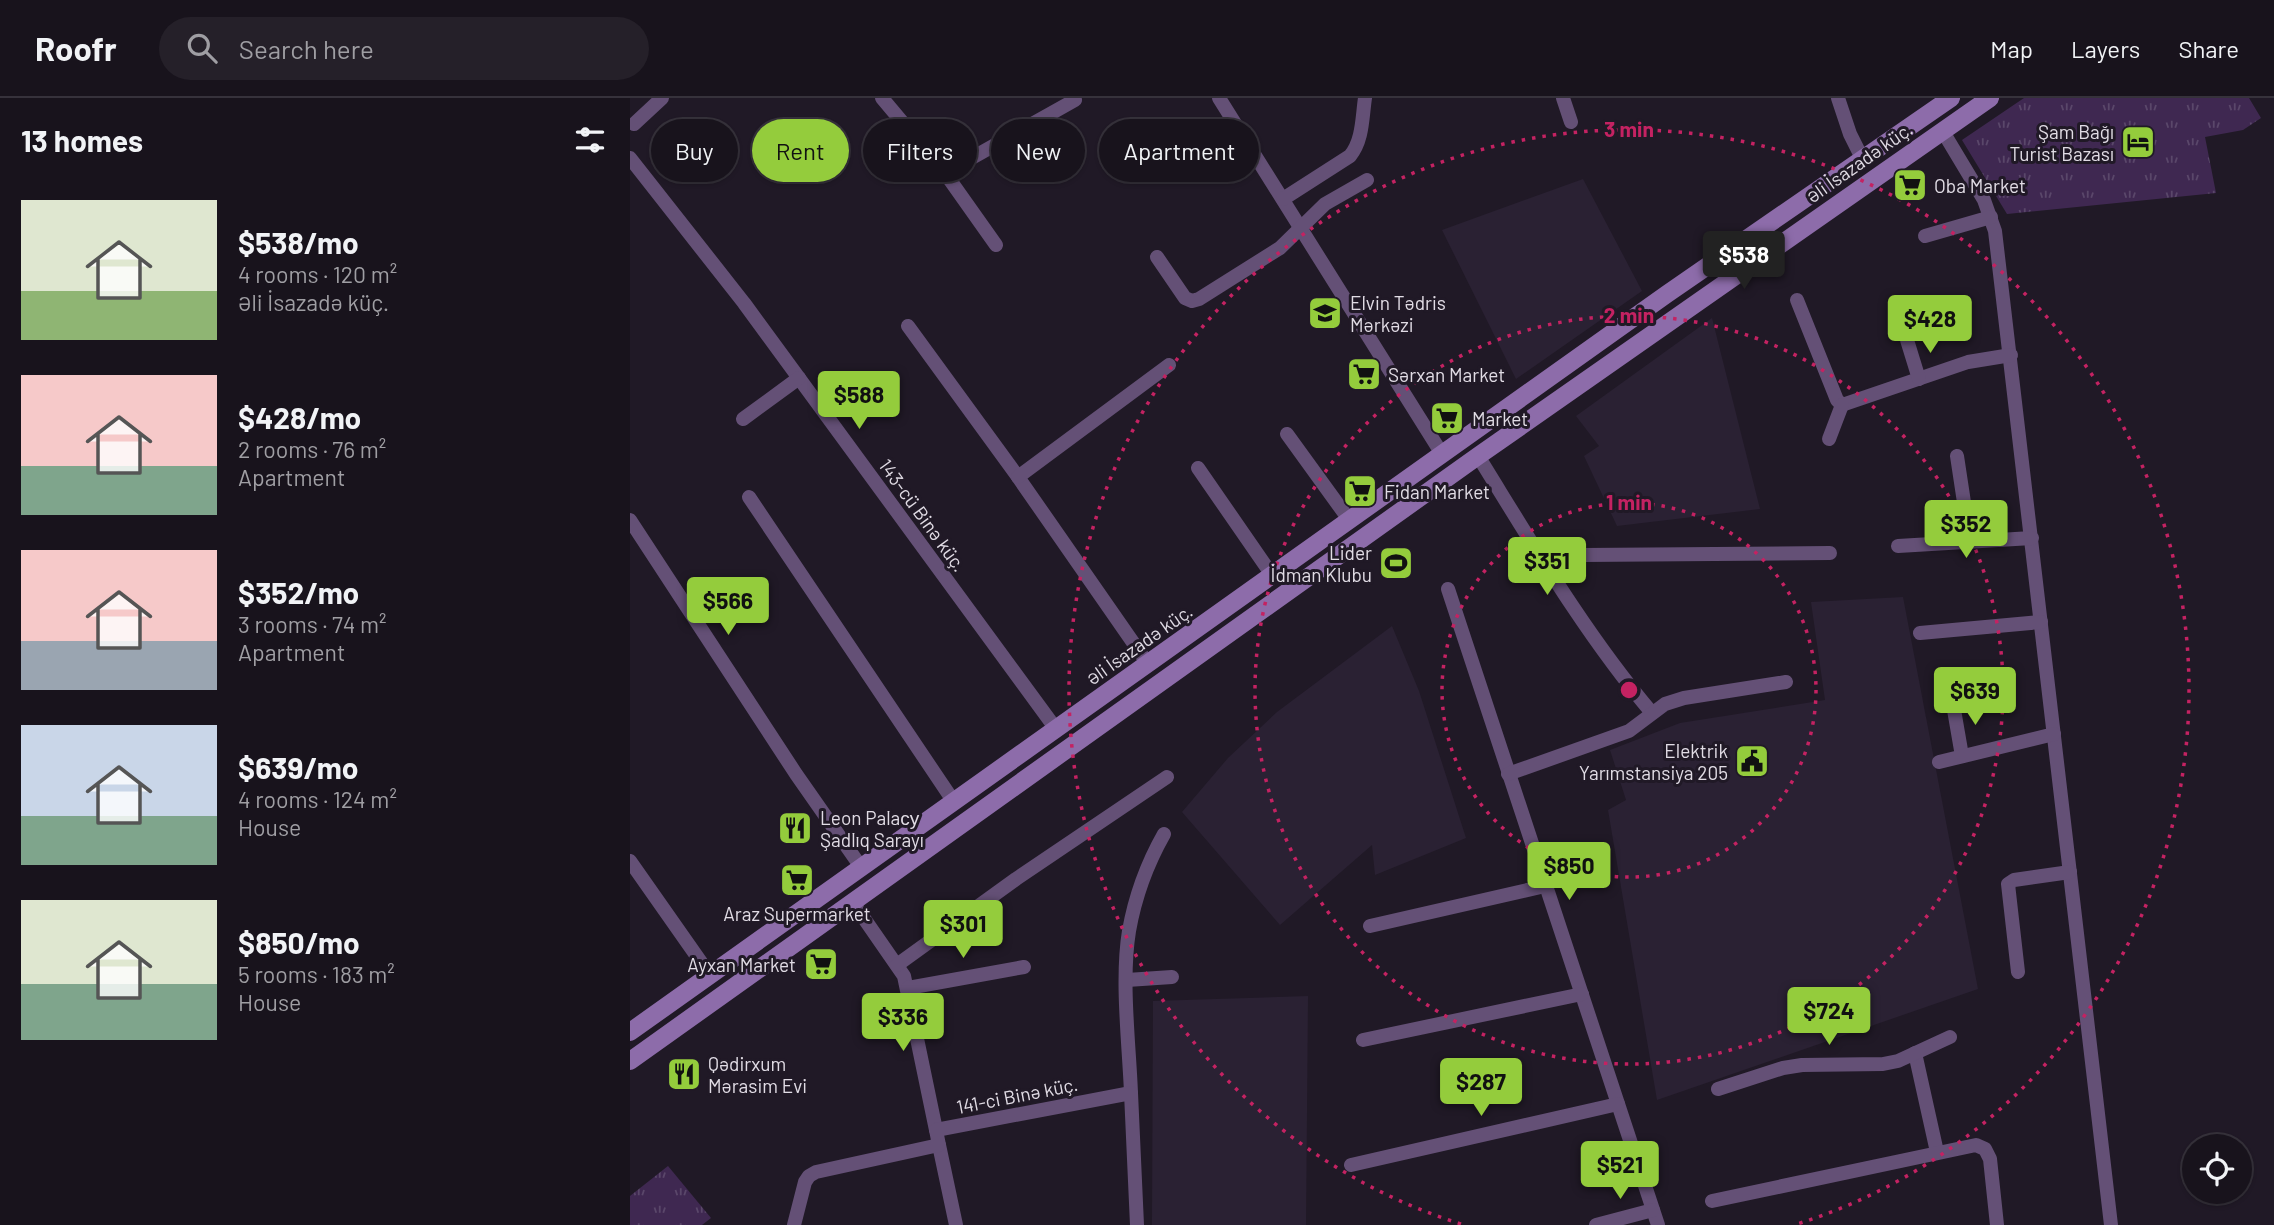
<!DOCTYPE html>
<html lang="en">
<head>
<meta charset="utf-8">
<style>
	:root { --surface:#18131c; --page:#252029; --text:#f1f3f6; --muted:#9f9ea3; --line:#36323b; --accent:#94cc3c }
	body { margin:0; font-family:Barlow,sans-serif; background:var(--page); color:var(--text); height:100vh; display:flex; flex-direction:column; font-size:26px; white-space:nowrap }
	* { box-sizing:border-box; margin:0 }
	p { font-size:23px; color:var(--muted) }
	.icon { flex:none; width:38px; height:38px; fill:none; stroke:currentColor; stroke-width:2; stroke-linecap:round; stroke-linejoin:round }
	.map { position:relative; flex:1; overflow:hidden }
	.details { display:flex; flex-direction:column; background:var(--surface); width:630px }
	.details>* { flex:none }
	.top-card { position:absolute; left:21px; top:21px; width:665px; height:63px; display:flex; gap:14px }
	.buttons { position:absolute; left:1552px; top:1036px; display:grid; gap:14px }
	.buttons a { display:grid; place-items:center; width:70px; height:70px; border-radius:50%; background:var(--surface); box-shadow:0 2px 5px #0004,0 0 0 2px var(--line); font-size:35px }
	.price { position:absolute; translate:-50% -60px; padding:0 16px; border-radius:7px; background:var(--accent); color:#111; font-size:23px; line-height:46px; filter:drop-shadow(0 2px 4px #0008) }
	.price::after { content:''; position:absolute; left:50%; top:42px; width:21px; height:16px; margin-left:-10px; background:inherit; clip-path:polygon(0 0,100% 0,50% 100%) }
	.price.active { background:#222; color:#fff }
	ul { padding:0; list-style:none }
	li { display:flex; align-items:center; gap:21px; height:175px; padding:0 21px }
	li span { display:grid; place-items:center; flex:none; width:196px; height:140px; border-radius:0px; color:#555 }
	li>.icon { margin-inline-start:auto }
	span .icon { width:84px; height:84px; fill:#fffc; stroke-width:1 }
	li b { font-size:30px }
	h2 { display:flex; justify-content:space-between; align-items:center; height:84px; padding:0 21px; font-size:30px }
	.pill { padding:0 24px; border-radius:32px; background:var(--surface); box-shadow:0 2px 5px #0004,0 0 0 2px var(--line); font-size:24px; line-height:63px }
	.pill.active { background:var(--accent); color:#111 }
	header { display:flex; align-items:center; gap:42px; box-sizing:border-box; height:98px; padding:0 35px; background:var(--surface); border-bottom:2px solid var(--line) }
	header strong { font-size:33px }
	nav { display:flex; gap:38px; margin-inline-start:auto; font-size:24px }
	.search { width:490px; height:63px; background:var(--page); display:flex; align-items:center; gap:18px; box-sizing:border-box; padding:0 24px; border-radius:38px; color:var(--muted); font-size:26px }
	main { display:flex; flex:1; min-height:0 }
	.map>svg:first-child { display:block }
</style>
</head>
<body>
<header>
<strong>Roofr</strong>
<div class="search"><svg class="icon" aria-label="search" viewBox="0 0 24 24"><circle cx="10" cy="10" r="6"/><path d="M15 15l6 6"/></svg>Search here</div>
<nav><a>Map</a><a>Layers</a><a>Share</a></nav>
</header>
<main>
<section class="details">
<h2>13 homes<svg class="icon" aria-label="filters" viewBox="0 0 24 24"><path d="M4 7h16M4 17h16"/><circle cx="9" cy="7" r="2"/><circle cx="15" cy="17" r="2"/></svg></h2>
<ul>
<li><span style="background:linear-gradient(#dfe7d0 65%,#8fb573 0)"><svg class="icon" aria-label="home" viewBox="0 0 24 24"><path d="M3 11l9-7 9 7M6 9v11h12V9"/></svg></span><div><b>$538/mo</b><p>4 rooms · 120 m²</p><p>Əli İsazadə küç.</p></div></li>
<li><span style="background:linear-gradient(#f6c9c9 65%,#7fa58c 0)"><svg class="icon" aria-label="home" viewBox="0 0 24 24"><path d="M3 11l9-7 9 7M6 9v11h12V9"/></svg></span><div><b>$428/mo</b><p>2 rooms · 76 m²</p><p>Apartment</p></div></li>
<li><span style="background:linear-gradient(#f6c9c9 65%,#9aa5b1 0)"><svg class="icon" aria-label="home" viewBox="0 0 24 24"><path d="M3 11l9-7 9 7M6 9v11h12V9"/></svg></span><div><b>$352/mo</b><p>3 rooms · 74 m²</p><p>Apartment</p></div></li>
<li><span style="background:linear-gradient(#c9d6e8 65%,#7fa58c 0)"><svg class="icon" aria-label="home" viewBox="0 0 24 24"><path d="M3 11l9-7 9 7M6 9v11h12V9"/></svg></span><div><b>$639/mo</b><p>4 rooms · 124 m²</p><p>House</p></div></li>
<li><span style="background:linear-gradient(#dfe7d0 60%,#7fa58c 0)"><svg class="icon" aria-label="home" viewBox="0 0 24 24"><path d="M3 11l9-7 9 7M6 9v11h12V9"/></svg></span><div><b>$850/mo</b><p>5 rooms · 183 m²</p><p>House</p></div></li>
</ul>
</section>
<div class="map">
<svg width="1644" height="1127" viewBox="0 0 1644 1127">
	<defs>
		<pattern id="park-tufts" width="24" height="20" patternUnits="userSpaceOnUse" patternTransform="scale(1.75)"><rect width="24" height="20" fill="#3f2851"/><path d="M3 7l-1-3M5 7V3M7 7l1-3M15 17l-1-3M17 17v-4M19 17l1-3" fill="none" stroke="#5a476a"/></pattern>
	</defs>
	<rect width="100%" height="100%" fill="#201926"/>
	<g fill="#2a2133">
		<path d="M953,81L1012,193L886,281L812,132Z"/>
		<path d="M1082,220L1130,411L987,428L954,358L969,348L946,318Z"/>
		<path d="M1273,499L1348,891L1027,1002L978,712L996,702L980,652L1050,625L1195,602L1181,504Z"/>
		<path d="M762,528L789,593L836,740L745,777L742,747L650,827L552,714L598,660L647,614Z"/>
		<path d="M678,898L676,1127H522L523,903Z"/>
	</g>
	<g fill="url(#park-tufts)">
		<path d="M1394,0H1619L1631,20L1613,32L1575,39L1586,95L1377,116L1332,42Z"/>
		<path d="M38,1068L81,1120L72,1127H0V1098Z"/>
	</g>
	<g fill="none" stroke-linecap="round" stroke-linejoin="round">
		<g stroke="#645076" stroke-width="14">
			<path d="M252,0L315,75L366,147"/>
			<path d="M589,0L812,356"/>
			<path d="M933,0L941,24"/>
			<path d="M1208,0L1220,36L1232,60"/>
			<path d="M4,26L32,0"/>
			<path d="M1312,32L1354,102L1365,133L1481,1127"/>
			<path d="M0,60L114,205L426,631"/>
			<path d="M315,75L445,2"/>
			<path d="M653,101L720,58C733,42 732,20 735,0"/>
			<path d="M1295,138L1361,119"/>
			<path d="M527,159L555,200L562,203L569,201L650,150L695,106L737,82"/>
			<path d="M1167,202L1207,302L1212,307L1338,264L1381,257"/>
			<path d="M278,228L388,379L518,566"/>
			<path d="M1277,242L1289,281"/>
			<path d="M113,321L169,280"/>
			<path d="M657,336L720,423"/>
			<path d="M1199,341L1212,307"/>
			<path d="M848,358C902,445 955,536 1022,615"/>
			<path d="M1327,358L1340,444"/>
			<path d="M568,370L642,477"/>
			<path d="M388,379L539,267"/>
			<path d="M119,399L324,704"/>
			<path d="M0,422L166,676L231,769"/>
			<path d="M1268,448L1402,440"/>
			<path d="M913,461L953,457L1200,455"/>
			<path d="M818,491L1028,1127"/>
			<path d="M1290,535L1411,524"/>
			<path d="M1323,606L1332,658"/>
			<path d="M1309,664L1424,636"/>
			<path d="M878,676L999,633L1035,606L1054,600L1156,584"/>
			<path d="M0,763L80,877"/>
			<path d="M222,803L274,878L306,1032"/>
			<path d="M740,828L915,788"/>
			<path d="M267,867L386,781L537,679"/>
			<path d="M1388,874L1378,786L1384,782L1440,774"/>
			<path d="M497,882L542,879"/>
			<path d="M278,890L394,869"/>
			<path d="M733,942L952,896"/>
			<path d="M1285,955L1307,1054"/>
			<path d="M1088,991L1153,970L1172,967L1253,966L1268,963L1320,939"/>
			<path d="M501,995C499,945 491,882 499,833C505,799 517,766 534,736"/>
			<path d="M309,1047L326,1127"/>
			<path d="M721,1067L988,1006"/>
			<path d="M1082,1103L1346,1047L1355,1051L1360,1061L1367,1127"/>
			<path d="M164,1127L175,1084L179,1078L186,1074L309,1047L306,1032L501,995L507,1127"/>
			<path d="M966,1127L1023,1112"/>
		</g>
		<g stroke="#8d6caa" stroke-width="18">
			<path d="M0,934L1037,196L1321,0"/>
			<path d="M0,963L848,358L1360,0"/>
		</g>
	</g>
	<g fill="none" stroke="#c42262" stroke-width="3.5" stroke-dasharray="3.5 7">
		<circle cx="999" cy="592" r="187"/>
		<circle cx="999" cy="592" r="374"/>
		<path d="M831 1126A560 560 0 1 1 1167 1126"/>
	</g>
	<defs>
		<g id="hotel-square" transform="scale(1.75)"><rect x="-9" y="-9" width="18" height="18" rx="4" fill="#94cc3c" stroke="#201926"/><path d="M-6-4.5h1.5V1H6V5H4.5V3h-9V5H-6ZM-4 0a1.8 1.8 0 1 1 3.6 0ZM.5 0V-2.5h3Q6-2.5 6 0Z" fill="#111"/></g>
		<g id="supermarket-square" transform="scale(1.75)"><rect x="-9" y="-9" width="18" height="18" rx="4" fill="#94cc3c" stroke="#201926"/><path d="M-6-5.5h2.5l.6 2H6L4.5 2H-2.5L-4.4-4H-6ZM-1.5 3.2a1.3 1.3 0 1 0 .1 0ZM3 3.2a1.3 1.3 0 1 0 .1 0Z" fill="#111"/></g>
		<g id="university-square" transform="scale(1.75)"><rect x="-9" y="-9" width="18" height="18" rx="4" fill="#94cc3c" stroke="#201926"/><path d="M0-5L7-2L0 1L-7-2ZM-4 1L0 2.5L4 1V4Q0 6-4 4Z" fill="#111"/></g>
		<g id="stadium-square" transform="scale(1.75)"><rect x="-9" y="-9" width="18" height="18" rx="4" fill="#94cc3c" stroke="#201926"/><path d="M0-5a6.5 5 0 1 0 0 10a6.5 5 0 1 0 0-10ZM-3.5-1.8h7v3.6h-7Z" fill="#111"/></g>
		<g id="civic-square" transform="scale(1.75)"><rect x="-9" y="-9" width="18" height="18" rx="4" fill="#94cc3c" stroke="#201926"/><path d="M-.6-6.5H3V-4.5H.6V-3L4-1V1h2V6H-6V1h2V-1L-.6-3ZM-1.2 2.5V6h2.4V2.5Z" fill="#111"/></g>
		<g id="restaurant-square" transform="scale(1.75)"><rect x="-9" y="-9" width="18" height="18" rx="4" fill="#94cc3c" stroke="#201926"/><path d="M-5-6h1v4h1v-4h1v4h1v-4h1v5L-1.5 .5V6h-2V.5L-5-1ZM5-6V6H3V1.5H1.5Q1.5-4 5-6Z" fill="#111"/></g>
	</defs>
	<g fill-rule="evenodd">
		<use href="#hotel-square" x="1508" y="44"/>
		<use href="#supermarket-square" x="1280" y="87"/>
		<use href="#university-square" x="695" y="215"/>
		<use href="#supermarket-square" x="734" y="276"/>
		<use href="#supermarket-square" x="817" y="320"/>
		<use href="#supermarket-square" x="730" y="393"/>
		<use href="#stadium-square" x="766" y="465"/>
		<use href="#civic-square" x="1122" y="663"/>
		<use href="#restaurant-square" x="165" y="730"/>
		<use href="#supermarket-square" x="167" y="782"/>
		<use href="#supermarket-square" x="191" y="866"/>
		<use href="#restaurant-square" x="54" y="976"/>
	</g>
	<g text-anchor="middle" dominant-baseline="central" stroke-width="6" stroke-linejoin="round" paint-order="stroke">
		<g font-size="19" fill="#e1dce5" stroke="#201926" text-anchor="start">
			<text x="1484" y="33" text-anchor="end">Şam Bağı<tspan x="1484" dy="22">Turist Bazası</tspan></text>
			<text x="1304" y="87">Oba Market</text>
			<text x="720" y="204">Elvin Tədris<tspan x="720" dy="22">Mərkəzi</tspan></text>
			<text x="758" y="276">Sərxan Market</text>
			<text x="842" y="320">Market</text>
			<text x="754" y="393">Fidan Market</text>
			<text x="742" y="454" text-anchor="end">Lider<tspan x="742" dy="22">İdman Klubu</tspan></text>
			<text x="1098" y="652" text-anchor="end">Elektrik<tspan x="1098" dy="22">Yarımstansiya 205</tspan></text>
			<text x="190" y="719">Leon Palaсу<tspan x="190" dy="22">Şadlıq Sarayı</tspan></text>
			<text x="167" y="815" text-anchor="middle">Araz Supermarket</text>
			<text x="166" y="866" text-anchor="end">Ayxan Market</text>
			<text x="78" y="965">Qədirxum<tspan x="78" dy="22">Mərasim Evi</tspan></text>
		</g>
		<g font-size="19" fill="#e1dce5" stroke="#201926">
			<text transform="translate(1229 64) rotate(-35)">Əli İsazadə küç.</text>
			<text transform="translate(293 417) rotate(54)">143-cü Binə küç.</text>
			<text transform="translate(509 546) rotate(-35)">Əli İsazadə küç.</text>
			<text transform="translate(387 997) rotate(-11)">141-ci Binə küç.</text>
		</g>
	</g>
	<circle cx="999" cy="592" r="10" fill="#c42262" stroke="#201926" stroke-width="3.5"/>
	<g font-size="21" text-anchor="middle" font-weight="bold" fill="#c42262" stroke="#201926" stroke-width="6" stroke-linejoin="round" paint-order="stroke">
		<text x="999" y="39">3 min</text>
		<text x="999" y="225">2 min</text>
		<text x="999" y="412">1 min</text>
	</g>
</svg>
<div class="buttons">
<a><svg class="icon" aria-label="locate" viewBox="0 0 24 24"><circle cx="12" cy="12" r="6"/><path d="M12 2v4M12 18v4M2 12h4M18 12h4"/></svg></a>
</div>
<b class="price active" style="left:1114px;top:193px">$538</b>
<b class="price" style="left:1300px;top:257px">$428</b>
<b class="price" style="left:229px;top:333px">$588</b>
<b class="price" style="left:1336px;top:462px">$352</b>
<b class="price" style="left:917px;top:499px">$351</b>
<b class="price" style="left:98px;top:539px">$566</b>
<b class="price" style="left:1345px;top:629px">$639</b>
<b class="price" style="left:939px;top:804px">$850</b>
<b class="price" style="left:333px;top:862px">$301</b>
<b class="price" style="left:1199px;top:949px">$724</b>
<b class="price" style="left:273px;top:955px">$336</b>
<b class="price" style="left:851px;top:1020px">$287</b>
<b class="price" style="left:990px;top:1103px">$521</b>
<div class="top-card">
<a class="pill">Buy</a>
<a class="pill active">Rent</a>
<a class="pill">Filters</a>
<a class="pill">New</a>
<a class="pill">Apartment</a>
</div>
</div>
</main>
</body>
</html>
